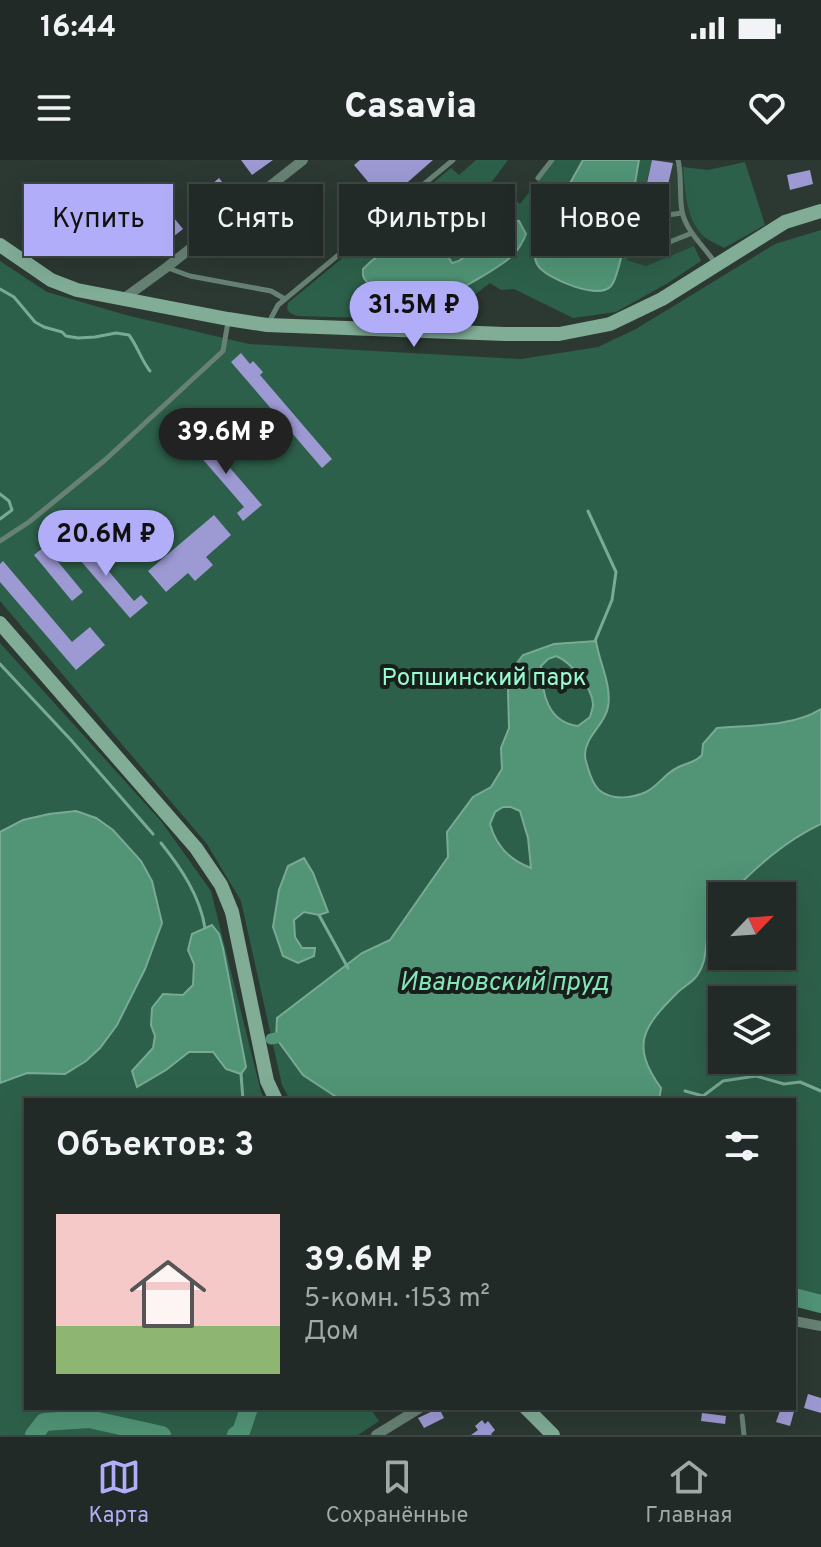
<!DOCTYPE html>
<html lang="ru">
<head>
<meta charset="utf-8">
<style>
	:root { --surface:#212a26; --page:#29322e; --text:#f1f3f6; --muted:#a2a7a7; --line:#3e4643; --accent:#b2adf9 }
	body { margin:0; font-family:Overpass,sans-serif; background:var(--page); color:var(--text); height:100vh; display:flex; flex-direction:column; font-size:30px; white-space:nowrap }
	* { box-sizing:border-box; margin:0 }
	p { font-size:26px; color:var(--muted) }
	.icon { flex:none; width:44px; height:44px; fill:none; stroke:currentColor; stroke-width:2; stroke-linecap:round; stroke-linejoin:round }
	.map { position:relative; flex:1; overflow:hidden }
	.sheet { position:absolute; left:24px; top:938px; width:772px; height:312px; display:flex; flex-direction:column; background:var(--surface); border-radius:0px; box-shadow:0 8px 32px #0002,0 0 0 2px var(--line) }
	.sheet>* { flex:none }
	.top-card { position:absolute; left:24px; top:24px; width:774px; height:72px; display:flex; gap:16px }
	.needle { width:52px; rotate:65deg }
	.buttons { position:absolute; left:708px; top:722px; display:grid; gap:16px }
	.buttons a { display:grid; place-items:center; width:88px; height:88px; border-radius:0px; background:var(--surface); box-shadow:0 8px 32px #0002,0 0 0 2px var(--line); font-size:40px }
	.price { position:absolute; translate:-50% -68px; padding:0 18px; border-radius:28px; background:var(--accent); color:#111; font-size:26px; line-height:52px; filter:drop-shadow(0 2px 4px #0008) }
	.price::after { content:''; position:absolute; left:50%; top:48px; width:24px; height:18px; margin-left:-12px; background:inherit; clip-path:polygon(0 0,100% 0,50% 100%) }
	.price.active { background:#222; color:#fff }
	ul { padding:0; list-style:none }
	li { display:flex; align-items:center; gap:24px; height:200px; padding:0 32px }
	li+li { border-top:2px solid var(--line) }
	li span { display:grid; place-items:center; flex:none; width:224px; height:160px; border-radius:0px; color:#555 }
	li>.icon { margin-inline-start:auto }
	span .icon { width:96px; height:96px; fill:#fffc; stroke-width:1 }
	li b { font-size:34px }
	h2 { display:flex; justify-content:space-between; align-items:center; height:96px; padding:0 32px; font-size:34px }
	.tag { padding:0 28px; border-radius:0px; background:var(--surface); box-shadow:0 8px 32px #0002,0 0 0 2px var(--line); font-size:28px; line-height:72px }
	.tag.active { background:var(--accent); color:#111 }
	.status { display:flex; justify-content:space-between; align-items:center; height:56px; padding:0 40px; background:var(--surface); direction:ltr }
	.status svg { height:22px; fill:currentColor }
	header { display:flex; justify-content:space-between; align-items:center; height:104px; padding:0 32px; background:var(--surface); font-size:36px; font-weight:800 }
	.tab-bar { display:flex; justify-content:space-around; align-items:center; height:112px; border-top:2px solid var(--line); background:var(--surface); font-size:22px; color:var(--muted) }
	.tab-bar a { display:grid; justify-items:center; gap:4px }
	.tab-bar .active { color:var(--accent) }
	.map>svg:first-child { display:block }
</style>
</head>
<body>
<div class="status"><b>16:44</b><svg viewBox="0 0 49 12"><path d="M0 12V9h3v3zM5 12V6h3v6zM10 12V3h3v9zM15 12V0h3v12zM26 1h20v11H26zM47 4h2v5h-2z"/></svg></div>
<header><svg class="icon" aria-label="menu" viewBox="0 0 24 24"><path d="M4 6h16M4 12h16M4 18h16"/></svg>Casavia<svg class="icon" aria-label="heart" viewBox="0 0 24 24"><path d="M12 20l-8-8c-3-5 5-10 8-4 3-6 11-1 8 4z"/></svg></header>
<div class="map">
<svg width="821" height="1275" viewBox="0 0 821 1275">
	<rect width="100%" height="100%" fill="#2c3832"/>
	<path fill="#2f4339" d="M652,0L673,3L683,7L686,36L706,77L694,86L646,106L627,100Z"/>
	<g fill="#2d604a" fill-rule="evenodd">
		<path d="M476,0H508L491,23L520,44L554,0H583L536,84L540,108L578,128L598,132L621,96L639,0H652L627,100L646,106L694,86L701,101L668,123L616,152L573,158L514,129L501,130L490,123L441,160L297,156L290,153L287,149L288,143L451,8L459,15ZM474,39L489,46L461,83L452,91L449,98L452,103L459,101L495,71L524,81C510,103 465,130 439,135C429,137 418,135 408,133L379,96Z"/>
		<path d="M745,2L765,65L724,88C719,85 712,82 707,79C686,63 685,31 683,7L708,10Z"/>
		<path d="M821,70V1149L794,1145V940H290L282,925L241,741L207,684L0,441V101L47,132L126,155L249,184L521,199L598,187L636,169L775,84ZM722,736H782V796H722ZM722,840H782V900H722Z"/>
		<path d="M0,483L161,661L211,731L261,932L265,940H26V1248H370L379,1261L358,1275H0V923L27,913L65,914L86,901L100,888L117,865L145,809L162,763L152,721L141,701L76,651L49,654L23,660L0,672ZM205,767L241,885L246,907L226,909L213,892H189L165,910L137,927C140,918 142,909 145,901C152,884 159,885 151,864L173,833L183,835L193,825L194,804L188,790L192,774Z"/>
	</g>
	<g fill="#519476" stroke="#79aa94" stroke-width="2" fill-rule="evenodd">
		<path d="M583,0H639C635,21 622,114 611,126C599,140 550,120 539,107C533,100 535,92 536,84Z"/>
		<path d="M490,35C491,55 457,80 449,98L452,103L459,101L503,65L512,60L519,61L526,74C523,82 519,89 513,95C503,105 464,128 450,133C435,139 378,132 366,121C362,116 363,115 363,109C376,95 394,86 410,76C436,62 461,43 490,35Z"/>
		<path d="M596,481C599,502 612,525 608,547C605,565 584,577 585,596C585,600 587,604 588,608C590,615 594,625 599,630C612,641 633,638 646,632C658,626 664,615 675,609C684,603 694,604 702,595L703,584L717,568C750,565 792,567 821,549V664C785,681 756,707 728,736H722C722,748 714,753 710,764C704,782 709,800 696,817C691,823 683,827 677,833C643,867 630,885 661,928L659,940H341L303,915L276,878L277,858L362,793L390,780L448,697L447,672L473,637L491,627L502,609L501,588L509,568L508,531L511,511L523,495L554,484ZM556,496C571,502 592,527 593,544C593,548 591,553 590,557L578,566C547,562 542,533 541,506L548,499ZM503,647H511L520,651L528,678L531,708C509,700 496,686 490,664L495,652Z"/>
		<path d="M76,651L96,658L113,670L141,701L152,721L162,763L145,809L117,865L100,888L86,901L65,914L27,913L0,923V672L23,660L49,654Z"/>
		<path d="M304,698L313,713L328,752L319,755L304,752L294,760L295,777L302,788H315L314,796L298,803L283,796L273,767L279,730L288,706Z"/>
		<path d="M212,765L219,774L223,788L246,907L241,914L226,909L213,892H189L166,910L137,927L132,911L153,888L155,876L151,865L152,848L163,834L183,835L193,825L194,804L188,790L192,774Z"/>
	</g>
	<g fill="none" stroke-linecap="round" stroke-linejoin="round">
		<g stroke="#79aa94" stroke-width="3">
			<path d="M0,129L14,137L35,162L44,167L62,172L66,176L78,178L95,177L116,173L129,175C138,187 141,200 150,211"/>
			<path d="M0,334L9,341L12,350L0,359"/>
			<path d="M588,351L616,412L612,440L595,481"/>
			<path d="M0,504L71,580L153,674"/>
			<path d="M161,683C181,708 200,736 205,768"/>
			<path d="M319,755L348,808"/>
			<path d="M241,914L243,940"/>
			<path d="M685,931L703,936L723,921L756,916L784,924L800,922L821,931"/>
		</g>
		<path stroke="#519476" stroke-width="11" d="M271,879L276,878"/>
		<g stroke="#519476" stroke-width="18">
			<path d="M794,1137L821,1144"/>
			<path d="M34,1275L44,1262L89,1259L162,1275"/>
			<path d="M236,1275L241,1272L249,1248"/>
		</g>
	</g>
	<g fill="#9d99d3">
		<path d="M241,0H273L252,15Z"/>
		<path d="M360,0H433L385,42L354,5Z"/>
		<path d="M652,0L673,3L662,51L642,46Z"/>
		<path d="M810,10L813,24L790,30L787,15Z"/>
		<path d="M219,18L230,32L210,48L202,38L215,27L212,24Z"/>
		<path d="M174,58L183,69L164,84L152,69L163,61L166,64Z"/>
		<path d="M241,193L250,204L253,201L263,212L260,215L332,299L322,308L231,202Z"/>
		<path d="M199,272L262,345L243,361L237,353L244,347L187,281Z"/>
		<path d="M214,355L231,375L206,397L213,405L195,421L188,413L166,432L148,411Z"/>
		<path d="M78,375L134,441L141,435L148,443L130,458L67,385Z"/>
		<path d="M45,386L83,432L72,441L34,395Z"/>
		<path d="M3,401L72,482L90,467L105,485L76,510L0,422V404Z"/>
		<path d="M808,1234L821,1238V1253L804,1248Z"/>
		<path d="M439,1248L444,1258L424,1268L418,1258Z"/>
		<path d="M781,1248H795L790,1266L776,1262Z"/>
		<path d="M702,1253L726,1256L725,1264L701,1261Z"/>
		<path d="M482,1260L485,1264L488,1261L495,1270L491,1274L492,1275H471L478,1270L475,1266Z"/>
	</g>
	<g fill="none" stroke-linecap="round" stroke-linejoin="round">
		<g stroke="#678274" stroke-width="5">
			<path d="M678,0C682,16 679,34 682,51C686,72 705,87 716,104"/>
			<path d="M538,18L552,0"/>
			<path d="M642,55L660,56L682,53"/>
			<path d="M647,91L692,73"/>
			<path d="M168,108L190,116L271,131L285,139"/>
			<path d="M269,162L278,145L453,0"/>
			<path d="M0,381L29,362L105,300L223,191L228,162"/>
			<path d="M742,1256L744,1275"/>
		</g>
		<g stroke="#678274" stroke-width="10">
			<path d="M123,139L167,107L303,0"/>
			<path d="M794,1161L821,1166"/>
			<path d="M376,1275L420,1248"/>
		</g>
		<g stroke="#81ad97" stroke-width="14">
			<path d="M0,85L51,120L77,130L228,159L267,165L505,174H559L610,164L662,139L785,62L821,51"/>
			<path d="M0,463L196,688L221,725L232,752L267,921L276,940"/>
			<path d="M526,1248L553,1275"/>
		</g>
	</g>
	<g text-anchor="middle" dominant-baseline="central" stroke-width="8" stroke-linejoin="round" paint-order="stroke">
		<g font-size="24" fill="#99fccf" stroke="#181e1b">
			<text x="484" y="519">Ропшинский парк</text>
		</g>
		<g font-size="26" font-style="italic" fill="#83e6b9" stroke="#181e1b">
			<text x="504" y="823">Ивановский пруд</text>
		</g>
	</g>
</svg>
<div class="buttons">
<a><svg class="needle" viewBox="-14 -14 28 28"><path d="M0-13l5 13h-10z" fill="#e53935"/><path d="M0 13l5-13h-10z" fill="#a2a7a7"/></svg></a>
<a><svg class="icon" aria-label="layers" viewBox="0 0 24 24"><path d="M12 4l9 5-9 5-9-5zM3 14l9 5 9-5"/></svg></a>
</div>
<b class="price" style="left:414px;top:189px">31.5M ₽</b>
<b class="price active" style="left:226px;top:316px">39.6M ₽</b>
<b class="price" style="left:106px;top:418px">20.6M ₽</b>
<div class="top-card">
<a class="tag active">Купить</a>
<a class="tag">Снять</a>
<a class="tag">Фильтры</a>
<a class="tag">Новое</a>
</div>
<section class="sheet">
<h2>Объектов: 3<svg class="icon" aria-label="filters" viewBox="0 0 24 24"><path d="M4 7h16M4 17h16"/><circle cx="9" cy="7" r="2"/><circle cx="15" cy="17" r="2"/></svg></h2>
<ul>
<li><span style="background:linear-gradient(#f6c9c9 70%,#8fb573 0)"><svg class="icon" aria-label="home" viewBox="0 0 24 24"><path d="M3 11l9-7 9 7M6 9v11h12V9"/></svg></span><div><b>39.6M ₽</b><p>5-комн. · 153 m²</p><p>Дом</p></div></li>
</ul>
</section>
</div>
<nav class="tab-bar">
<a class="active"><svg class="icon" aria-label="map" viewBox="0 0 24 24"><path d="M3 6l6-2 6 2 6-2v14l-6 2-6-2-6 2zM9 4v14M15 6v14"/></svg>Карта</a>
<a><svg class="icon" aria-label="saved" viewBox="0 0 24 24"><path d="M7 4h10v16l-5-4-5 4z"/></svg>Сохранённые</a>
<a><svg class="icon" aria-label="home" viewBox="0 0 24 24"><path d="M3 11l9-7 9 7M6 9v11h12V9"/></svg>Главная</a>
</nav>
</body>
</html>
